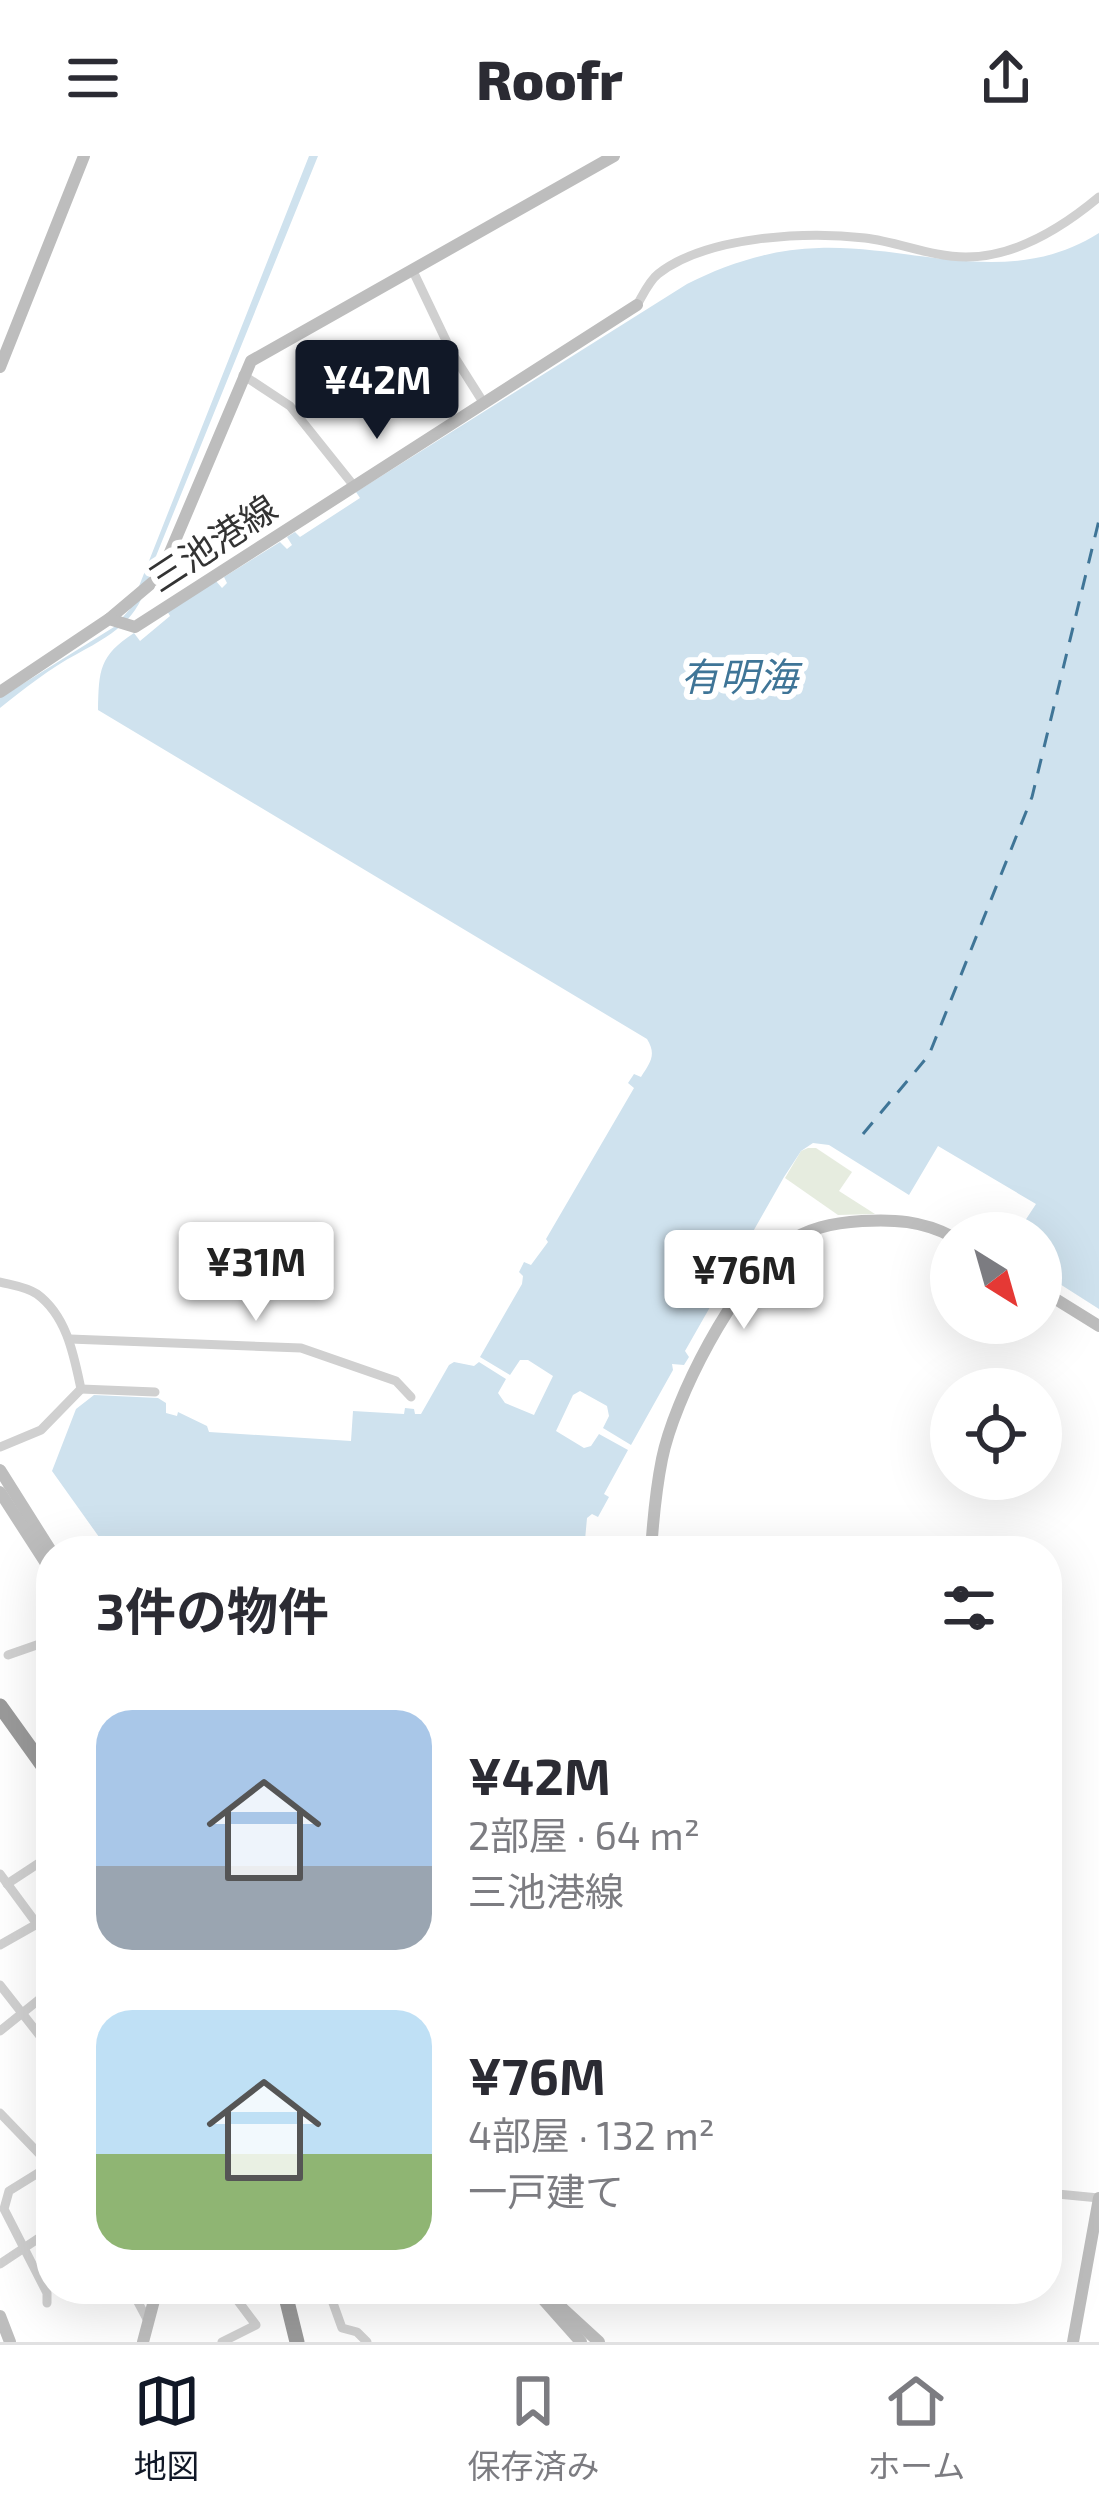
<!DOCTYPE html>
<html lang="ja">
<head>
<meta charset="utf-8">
<style>
	:root { --surface:#fff; --page:#f7f7f7; --text:#2b2b33; --muted:#7c7c81; --line:#e1e1e2; --accent:#111827 }
	body { margin:0; font-family:"Exo 2","Noto Sans JP",sans-serif; background:var(--page); color:var(--text); height:100vh; display:flex; flex-direction:column; font-size:45px; white-space:nowrap }
	* { box-sizing:border-box; margin:0 }
	p { font-size:39px; color:var(--muted) }
	.icon { flex:none; width:66px; height:66px; fill:none; stroke:currentColor; stroke-width:2; stroke-linecap:round; stroke-linejoin:round }
	.map { position:relative; flex:1; overflow:hidden }
	.panel { position:absolute; left:36px; top:1380px; width:1026px; height:768px; display:flex; flex-direction:column; background:var(--surface); border-radius:48px; box-shadow:0 12px 48px #0002 }
	.panel>* { flex:none }
	.needle { width:78px; rotate:143deg }
	.controls { position:absolute; left:930px; top:1056px; display:grid; gap:24px }
	.controls a { display:grid; place-items:center; width:132px; height:132px; border-radius:50%; background:var(--surface); box-shadow:0 12px 48px #0002; font-size:60px }
	.price { position:absolute; translate:-50% -102px; padding:0 27px; border-radius:12px; background:#fff; color:#222; font-size:39px; line-height:78px; filter:drop-shadow(0 3px 6px #0008) }
	.price::after { content:''; position:absolute; left:50%; top:72px; width:36px; height:27px; margin-left:-18px; background:inherit; clip-path:polygon(0 0,100% 0,50% 100%) }
	.price.selected { background:var(--accent); color:#fff }
	ul { padding:0; list-style:none }
	li { display:flex; align-items:center; gap:36px; height:300px; padding:0 60px }
	li span { display:grid; place-items:center; flex:none; width:336px; height:240px; border-radius:36px; color:#555 }
	li>.icon { margin-inline-start:auto }
	span .icon { width:144px; height:144px; fill:#fffc; stroke-width:1 }
	li b { font-size:51px }
	h2 { display:flex; justify-content:space-between; align-items:center; height:144px; padding:0 60px; font-size:51px }
	header { display:flex; justify-content:space-between; align-items:center; height:156px; padding:0 60px; background:var(--surface); font-size:54px; font-weight:800 }
	.dock { display:flex; justify-content:space-around; align-items:center; height:168px; border-top:3px solid var(--line); background:var(--surface); font-size:33px; color:var(--muted) }
	.dock a { display:grid; justify-items:center; gap:6px }
	.dock .selected { color:var(--accent) }
	.map>svg:first-child { display:block }
</style>
</head>
<body>
<header><svg class="icon" aria-label="menu" viewBox="0 0 24 24"><path d="M4 6h16M4 12h16M4 18h16"/></svg>Roofr<svg class="icon" aria-label="share" viewBox="0 0 24 24"><path d="M12 15V3M7 8l5-5 5 5M5 13v7h14v-7"/></svg></header>
<div class="map">
<svg width="1099" height="2186" viewBox="0 0 1099 2186">
	<rect width="100%" height="100%" fill="#fff"/>
	<path fill="#e6ecdf" d="M808,992H816L852,1016L839,1035L875,1058L838,1059L785,1022L801,995Z"/>
	<g fill="#cfe2ee">
		<path d="M309,0H318L152,410C141,461 121,474 77,498C50,512 24,533 0,552V542L114,471L130,453Z"/>
		<path d="M1099,77V1153L1041,1116V1077H1017L1036,1048L938,990L909,1039L829,989L813,987L801,995L784,1021L685,1195L689,1201L684,1209L672,1208L673,1214L631,1289L603,1272L609,1260L607,1250L580,1235L573,1239L556,1275L584,1292L591,1290L599,1278L628,1294L604,1338L609,1341L598,1361L592,1358L587,1362L584,1395H109L52,1315L76,1253L94,1239L158,1242L166,1247V1257L177,1260L178,1256L207,1270L209,1276L351,1285L353,1255L404,1258L405,1252L414,1253L415,1258H421L449,1209L454,1206L474,1210L479,1206L506,1223L498,1237L505,1247L534,1259L553,1220L528,1204H520L510,1219L480,1201L522,1128L523,1120L519,1116L524,1106L531,1109L548,1086L546,1083L634,932L628,927L634,918L641,921C650,907 657,899 647,883L98,554C99,514 99,500 134,477L140,485L170,460L166,453L216,425L222,432L227,427L224,421L280,386L287,393L292,389L287,381L295,376L300,381L360,342L356,336L687,128C728,107 773,93 819,92C916,89 1009,134 1099,77Z"/>
	</g>
	<g fill="none" stroke-linecap="round" stroke-linejoin="round">
		<path stroke="#3f7597" stroke-width="3" stroke-dasharray="15 12" stroke-linecap="butt" d="M863,978L929,899L1032,641L1099,364"/>
		<g stroke="#d0d0d0" stroke-width="9">
			<path d="M412,113L452,197L483,246"/>
			<path d="M637,149C643,139 649,125 658,118C706,80 807,75 865,82C899,86 932,101 966,101C1016,101 1062,72 1099,41"/>
			<path d="M243,219L290,250L354,330"/>
			<path d="M0,1126C12,1129 27,1131 37,1138C67,1160 74,1200 81,1233"/>
			<path d="M70,1183L301,1192L396,1225L411,1241"/>
			<path d="M81,1233L155,1236"/>
			<path d="M0,1291L41,1274L81,1233"/>
			<path d="M8,1499L51,1484"/>
			<path d="M0,1718L51,1787"/>
			<path d="M7,1728L39,1707L51,1717"/>
			<path d="M0,1789L37,1768"/>
			<path d="M0,1829L51,1894"/>
			<path d="M0,1875L51,1834"/>
			<path d="M0,1957L51,2010"/>
			<path d="M1047,2037L1099,2042"/>
			<path d="M0,2108L51,2074"/>
			<path d="M131,2133L148,2165"/>
			<path d="M328,2133L342,2172L357,2176L367,2186"/>
			<path d="M47,2147V2137L4,2053L9,2035L51,2009"/>
			<path d="M222,2186L256,2169L229,2133"/>
		</g>
		<g stroke="#bdbdbd" stroke-width="12">
			<path d="M0,211L84,0"/>
			<path d="M109,463L160,420L251,205L614,0"/>
			<path d="M0,536L109,463L135,471L637,149"/>
			<path d="M1041,1134L1099,1170"/>
			<path d="M0,1314L51,1395"/>
			<path d="M0,1336L51,1415"/>
			<path d="M651,1395C653,1365 656,1333 662,1303C674,1243 734,1126 784,1089C807,1072 833,1067 862,1065C894,1063 922,1065 951,1080"/>
			<path d="M534,2133L581,2186"/>
			<path d="M548,2133L563,2153L599,2186"/>
			<path d="M0,2160L10,2186"/>
			<path d="M143,2186L157,2133"/>
			<path d="M1073,2186L1099,2042"/>
		</g>
		<g stroke="#9a9a9a" stroke-width="15">
			<path d="M0,1550L51,1621"/>
			<path d="M284,2133L297,2186"/>
		</g>
	</g>
	<g text-anchor="middle" dominant-baseline="central" stroke-width="12" stroke-linejoin="round" paint-order="stroke">
		<g font-size="36" fill="#333" stroke="#fff">
			<text transform="translate(212 386) rotate(-33)">三池港線</text>
		</g>
		<g font-size="39" font-style="italic" fill="#3f7597" stroke="#fff">
			<text x="739" y="519">有明海</text>
		</g>
	</g>
</svg>
<div class="controls">
<a><svg class="needle" viewBox="-14 -14 28 28"><path d="M0-13l5 13h-10z" fill="#e53935"/><path d="M0 13l5-13h-10z" fill="#7c7c81"/></svg></a>
<a><svg class="icon" aria-label="locate" viewBox="0 0 24 24"><circle cx="12" cy="12" r="6"/><path d="M12 2v4M12 18v4M2 12h4M18 12h4"/></svg></a>
</div>
<b class="price selected" style="left:377px;top:286px">¥42M</b>
<b class="price" style="left:256px;top:1168px">¥31M</b>
<b class="price" style="left:744px;top:1176px">¥76M</b>
<section class="panel">
<h2>3件の物件<svg class="icon" aria-label="filters" viewBox="0 0 24 24"><path d="M4 7h16M4 17h16"/><circle cx="9" cy="7" r="2"/><circle cx="15" cy="17" r="2"/></svg></h2>
<ul>
<li><span style="background:linear-gradient(#a9c7e8 65%,#9aa5b1 0)"><svg class="icon" aria-label="home" viewBox="0 0 24 24"><path d="M3 11l9-7 9 7M6 9v11h12V9"/></svg></span><div><b>¥42M</b><p>2部屋 · 64 m²</p><p>三池港線</p></div></li>
<li><span style="background:linear-gradient(#bfe0f5 60%,#8fb573 0)"><svg class="icon" aria-label="home" viewBox="0 0 24 24"><path d="M3 11l9-7 9 7M6 9v11h12V9"/></svg></span><div><b>¥76M</b><p>4部屋 · 132 m²</p><p>一戸建て</p></div></li>
</ul>
</section>
</div>
<nav class="dock">
<a class="selected"><svg class="icon" aria-label="map" viewBox="0 0 24 24"><path d="M3 6l6-2 6 2 6-2v14l-6 2-6-2-6 2zM9 4v14M15 6v14"/></svg>地図</a>
<a><svg class="icon" aria-label="saved" viewBox="0 0 24 24"><path d="M7 4h10v16l-5-4-5 4z"/></svg>保存済み</a>
<a><svg class="icon" aria-label="home" viewBox="0 0 24 24"><path d="M3 11l9-7 9 7M6 9v11h12V9"/></svg>ホーム</a>
</nav>
</body>
</html>
